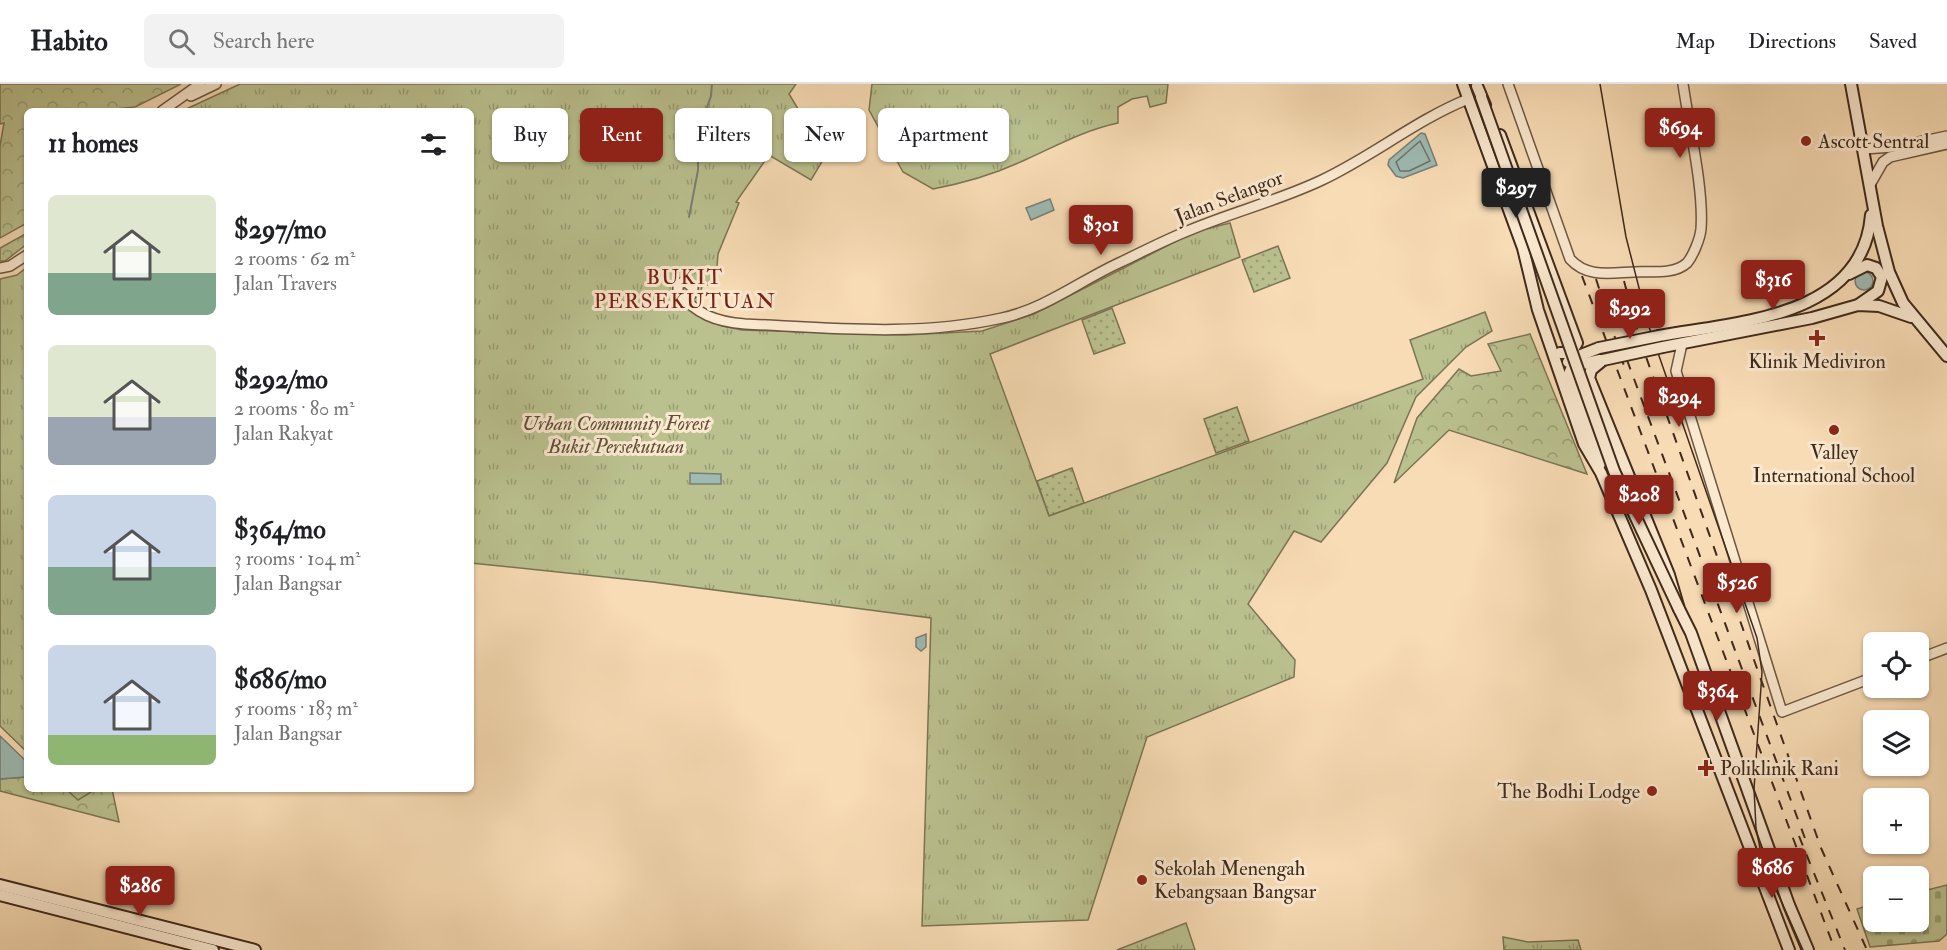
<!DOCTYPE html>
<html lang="en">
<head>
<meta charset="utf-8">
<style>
	:root { --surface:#fff; --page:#f2f2f2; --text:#202124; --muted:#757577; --line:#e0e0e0; --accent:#8f2418 }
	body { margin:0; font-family:"IM FELL Double Pica",serif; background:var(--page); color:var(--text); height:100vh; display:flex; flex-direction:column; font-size:22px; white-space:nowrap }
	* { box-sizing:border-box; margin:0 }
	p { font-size:20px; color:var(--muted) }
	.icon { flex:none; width:33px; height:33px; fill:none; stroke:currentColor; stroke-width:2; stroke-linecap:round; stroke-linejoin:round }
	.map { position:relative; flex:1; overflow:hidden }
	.details { position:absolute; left:24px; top:24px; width:450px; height:684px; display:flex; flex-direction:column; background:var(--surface); border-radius:9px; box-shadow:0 2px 4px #0004 }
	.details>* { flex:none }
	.hud { position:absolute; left:492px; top:24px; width:570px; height:54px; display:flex; gap:12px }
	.tools { position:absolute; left:1863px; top:548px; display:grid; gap:12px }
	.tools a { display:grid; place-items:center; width:66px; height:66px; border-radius:9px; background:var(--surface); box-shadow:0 2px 4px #0004; font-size:30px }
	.price { position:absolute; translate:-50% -51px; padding:0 14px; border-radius:6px; background:var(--accent); color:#fff; font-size:20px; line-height:39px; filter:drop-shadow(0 2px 3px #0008) }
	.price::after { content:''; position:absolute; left:50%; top:36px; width:18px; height:14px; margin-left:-9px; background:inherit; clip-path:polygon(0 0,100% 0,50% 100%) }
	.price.on { background:#222; color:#fff }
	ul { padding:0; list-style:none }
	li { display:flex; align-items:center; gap:18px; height:150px; padding:0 24px }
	li span { display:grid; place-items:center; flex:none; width:168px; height:120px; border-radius:9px; color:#555 }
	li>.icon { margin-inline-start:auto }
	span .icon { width:72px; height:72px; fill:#fffc; stroke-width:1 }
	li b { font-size:26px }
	h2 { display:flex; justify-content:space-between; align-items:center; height:72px; padding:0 24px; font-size:26px }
	.chip { padding:0 21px; border-radius:9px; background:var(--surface); box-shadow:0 2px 4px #0004; font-size:21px; line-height:54px }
	.chip.on { background:var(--accent); color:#fff }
	header { display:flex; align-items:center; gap:36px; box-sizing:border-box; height:84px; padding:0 30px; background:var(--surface); border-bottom:2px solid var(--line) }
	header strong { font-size:28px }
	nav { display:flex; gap:33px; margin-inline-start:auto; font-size:21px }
	.search { width:420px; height:54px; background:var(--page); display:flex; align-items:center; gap:15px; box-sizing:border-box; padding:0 21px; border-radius:9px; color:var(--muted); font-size:22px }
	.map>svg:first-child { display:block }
</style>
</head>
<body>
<header>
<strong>Habito</strong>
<div class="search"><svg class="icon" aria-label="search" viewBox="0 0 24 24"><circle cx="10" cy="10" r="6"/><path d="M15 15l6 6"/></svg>Search here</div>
<nav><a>Map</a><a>Directions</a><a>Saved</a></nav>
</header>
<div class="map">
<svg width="1947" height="866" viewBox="0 0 1947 866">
	<defs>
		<pattern id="grass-dots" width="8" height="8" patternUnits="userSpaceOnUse" patternTransform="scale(1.5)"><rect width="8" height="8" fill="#bac18f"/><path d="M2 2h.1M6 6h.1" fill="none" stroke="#999d74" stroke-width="1.8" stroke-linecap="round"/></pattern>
		<pattern id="forest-crowns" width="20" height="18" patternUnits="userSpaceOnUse" patternTransform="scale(1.5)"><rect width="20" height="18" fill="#bac18f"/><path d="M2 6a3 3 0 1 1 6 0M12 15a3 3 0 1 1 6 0" fill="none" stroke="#999d74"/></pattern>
		<pattern id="cemetery-stones" width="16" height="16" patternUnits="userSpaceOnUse" patternTransform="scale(1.5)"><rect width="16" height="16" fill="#bac18f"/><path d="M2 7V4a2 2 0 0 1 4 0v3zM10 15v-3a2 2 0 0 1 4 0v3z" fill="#999d74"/></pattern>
		<pattern id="park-tufts" width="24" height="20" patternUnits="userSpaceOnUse" patternTransform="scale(1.5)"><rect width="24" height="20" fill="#bac18f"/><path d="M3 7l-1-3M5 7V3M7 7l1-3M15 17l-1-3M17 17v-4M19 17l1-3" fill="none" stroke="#999d74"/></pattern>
	</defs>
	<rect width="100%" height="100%" fill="#f8dcb5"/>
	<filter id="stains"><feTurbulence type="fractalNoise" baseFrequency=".00333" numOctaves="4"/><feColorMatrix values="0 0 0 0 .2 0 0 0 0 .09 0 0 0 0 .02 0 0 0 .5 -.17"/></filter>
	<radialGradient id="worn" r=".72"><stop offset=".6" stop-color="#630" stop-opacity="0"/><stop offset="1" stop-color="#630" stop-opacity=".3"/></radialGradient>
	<g fill="url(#grass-dots)" stroke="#7c7554" stroke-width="1.5">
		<path d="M1278,162L1290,194L1254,208L1242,176Z"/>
		<path d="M1112,224L1125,259L1094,270L1082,236Z"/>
		<path d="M1237,323L1249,357L1216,369L1204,335Z"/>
		<path d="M1072,384L1084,419L1049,432L1037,397Z"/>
	</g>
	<g fill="url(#forest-crowns)" stroke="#7c7554" stroke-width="1.5">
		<path d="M0,0H181L135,23L95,27H27V139L0,154V62L4,39L0,40Z"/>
		<path d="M27,149V160L5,177H0V164Z"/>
		<path d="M1530,250L1587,390L1449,346L1394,399L1417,334L1459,285L1471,292L1501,287L1488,260Z"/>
		<path d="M27,687V705H112L119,738L0,707V695L25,693Z"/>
	</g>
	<path fill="url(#cemetery-stones)" stroke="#7c7554" stroke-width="1.5" d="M1947,801V850L1939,857L1870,863L1857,825L1873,820L1874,837H1918L1919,808Z"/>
	<g fill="url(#park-tufts)" stroke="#7c7554" stroke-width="1.5">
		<path d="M240,0H796L789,10L826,71L811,96L769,71L736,118L739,119L718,170L716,194L712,200L702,202L696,231L723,242L742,246L905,251L982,247L1034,230L1194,148L1230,139L1240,173L990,270L1049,432L1423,295L1410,256L1485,228L1492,247L1466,263L1416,313L1387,379L1321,458L1294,447L1248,520L1295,576L1294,593L1147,653L1088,836L922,842L931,534L653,498L471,479V27H182Z"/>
		<path d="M872,0H1168L1166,19L1150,23L1147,12L1132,15L1118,23V39C1085,46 1058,61 1027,75C998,89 965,99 933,105L903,88L869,26Z"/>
		<path d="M27,183V668L0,642V195L17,191Z"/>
		<path d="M66,705H96L78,716Z"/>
		<path d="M1186,839L1195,866H1117Z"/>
		<path d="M1503,853L1528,858L1578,856L1581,866H1504Z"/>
	</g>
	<g fill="#9ebab3" stroke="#788076" stroke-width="1.5">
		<path d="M1421,49L1425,50L1437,81L1403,94L1396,92L1388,81L1389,76Z"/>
		<path d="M1050,115L1054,126L1031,136L1026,124Z"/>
		<circle cx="1864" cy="197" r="9"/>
		<path d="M690,389L721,390V400H690Z"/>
		<path d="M926,550V563L921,567L916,563V554Z"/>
		<path d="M0,652L27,678L25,693L0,695Z"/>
	</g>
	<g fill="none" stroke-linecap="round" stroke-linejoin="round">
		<path stroke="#6e7266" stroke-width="1.5" d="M1420,57L1430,77L1409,87H1400L1396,78Z"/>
		<path stroke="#788076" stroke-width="2" d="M689,133L698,86V49L711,12L712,0"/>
		<g stroke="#6d5641" stroke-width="12">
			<g id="tertiary">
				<path d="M1508,0L1570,175C1587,194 1610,189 1634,188C1650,187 1674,191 1687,179C1693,172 1700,155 1701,145C1704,105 1689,42 1683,0"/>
				<path d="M191,12L216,0"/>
				<path d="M162,27L200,0"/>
				<path d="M1864,65L1894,63L1947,52"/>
				<path d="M1871,99L1883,78L1890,73L1947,60"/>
				<path d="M0,184L10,182L27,171"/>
				<path d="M685,213L691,211L693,204L685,197L678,201V208C696,230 716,238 745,240C831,244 917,253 1002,234C1045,225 1081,196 1121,178C1144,167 1167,155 1190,146C1233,128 1280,116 1322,96C1373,72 1416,36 1468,15"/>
				<path d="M1682,260L1676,287L1782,628L1874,593"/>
				<path d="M1918,575L1947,564"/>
			</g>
		</g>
		<g stroke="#3f291a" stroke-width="14">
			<g id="secondary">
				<path d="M1463,0L1523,164L1538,226L1584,360L1601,389L1651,506L1789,866"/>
				<path d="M1851,0L1877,142L1889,188L1903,219L1947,272"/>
				<path d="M1477,2L1485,21"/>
				<path d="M1500,51L1577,259L1571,269H1560"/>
				<path d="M1849,190L1867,181L1876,184L1882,193L1878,207L1858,221"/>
				<path d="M1659,252C1736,238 1863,234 1871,131"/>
				<path d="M1663,263L1812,234L1858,221L1879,222L1911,233"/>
				<path d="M1599,264L1576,273L1569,290L1600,380"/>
				<path d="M1603,276L1591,286L1589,294L1669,491L1679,525L1691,549L1789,821L1808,866"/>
				<path d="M1568,278L1578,281L1600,276"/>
				<path d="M0,801L255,866"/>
				<path d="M0,811L213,866"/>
			</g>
		</g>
		<use href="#tertiary" stroke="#fae8cf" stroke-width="9"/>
		<use href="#secondary" stroke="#fae8cf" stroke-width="10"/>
		<path stroke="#3f291a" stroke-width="1.5" d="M1600,0L1626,153L1649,243L1757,554L1762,588L1754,705L1756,744L1762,774L1803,866"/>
		<g stroke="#3f291a" stroke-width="2" stroke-dasharray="10 10" stroke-linecap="butt">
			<path d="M1582,192L1835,866"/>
			<path d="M1596,195L1625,285"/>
			<path d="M1624,197L1640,256L1821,764L1867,866"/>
			<path d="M1627,276L1806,757"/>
			<path d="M1799,752L1845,866"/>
		</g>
		<g stroke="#3f291a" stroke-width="14" stroke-linecap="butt">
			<g id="secondary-bridge">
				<path d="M1481,13L1614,387L1679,525"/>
				<path d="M1599,264L1659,252"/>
				<path d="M1603,276L1663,263"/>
			</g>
		</g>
		<use href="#secondary-bridge" stroke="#fae8cf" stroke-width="10"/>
	</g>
	<g fill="#8f2418" stroke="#fae8cf" stroke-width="2">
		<circle cx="1806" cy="57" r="6"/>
		<path d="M1814 245h6v6h6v6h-6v6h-6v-6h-6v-6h6z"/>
		<circle cx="1834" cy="346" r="6"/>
		<path d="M1703 675h6v6h6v6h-6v6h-6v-6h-6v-6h6z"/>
		<circle cx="1652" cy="707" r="6"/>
		<circle cx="1142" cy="796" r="6"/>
	</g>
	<g text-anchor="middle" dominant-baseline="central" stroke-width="6" stroke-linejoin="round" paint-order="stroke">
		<g font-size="20" fill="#3f291a" stroke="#fae8cf" text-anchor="start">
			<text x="1818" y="57">Ascott Sentral</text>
			<text x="1817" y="277" text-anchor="middle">Klinik Mediviron</text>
			<text x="1834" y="368" text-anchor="middle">Valley<tspan x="1834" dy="23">International School</tspan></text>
			<text x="1720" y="684">Poliklinik Rani</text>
			<text x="1640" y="707" text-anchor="end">The Bodhi Lodge</text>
			<text x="1154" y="784">Sekolah Menengah<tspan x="1154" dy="23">Kebangsaan Bangsar</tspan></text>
		</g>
		<g font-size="20" fill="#3f291a" stroke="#fae8cf">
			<text transform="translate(1229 113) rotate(-21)">Jalan Selangor</text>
		</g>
		<g font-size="20" font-style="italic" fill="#5e4f37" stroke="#fae8cf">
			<text x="616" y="339">Urban Community Forest<tspan x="616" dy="23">Bukit Persekutuan</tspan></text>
		</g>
		<g font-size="21" letter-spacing="1.5" fill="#7a1f14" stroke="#fae8cf">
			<text x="685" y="193">BUKIT<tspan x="685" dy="24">PERSEKUTUAN</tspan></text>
		</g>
	</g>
	<rect width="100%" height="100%" filter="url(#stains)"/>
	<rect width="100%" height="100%" fill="url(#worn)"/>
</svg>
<div class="tools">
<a><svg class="icon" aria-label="locate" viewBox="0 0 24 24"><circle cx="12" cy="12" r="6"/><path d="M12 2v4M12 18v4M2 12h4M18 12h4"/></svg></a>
<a><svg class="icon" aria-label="layers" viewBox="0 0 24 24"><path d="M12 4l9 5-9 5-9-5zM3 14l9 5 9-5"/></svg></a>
<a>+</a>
<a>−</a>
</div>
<b class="price" style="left:1680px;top:75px">$694</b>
<b class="price on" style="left:1516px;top:135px">$297</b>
<b class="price" style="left:1101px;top:172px">$301</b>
<b class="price" style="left:1773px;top:227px">$316</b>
<b class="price" style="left:1630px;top:256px">$292</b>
<b class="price" style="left:1679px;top:344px">$294</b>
<b class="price" style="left:1639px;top:442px">$208</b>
<b class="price" style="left:1737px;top:530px">$526</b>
<b class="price" style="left:1717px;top:638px">$364</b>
<b class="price" style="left:1772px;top:815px">$686</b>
<b class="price" style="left:140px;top:833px">$286</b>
<div class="hud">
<a class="chip">Buy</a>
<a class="chip on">Rent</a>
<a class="chip">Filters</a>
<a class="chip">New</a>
<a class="chip">Apartment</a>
</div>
<section class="details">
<h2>11 homes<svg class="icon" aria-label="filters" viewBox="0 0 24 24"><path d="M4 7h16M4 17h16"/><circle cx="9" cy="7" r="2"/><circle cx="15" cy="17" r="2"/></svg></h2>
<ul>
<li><span style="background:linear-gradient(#dfe7d0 65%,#7fa58c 0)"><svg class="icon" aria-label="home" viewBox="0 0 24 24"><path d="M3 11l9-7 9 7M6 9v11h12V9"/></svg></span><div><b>$297/mo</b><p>2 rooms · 62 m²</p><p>Jalan Travers</p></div></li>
<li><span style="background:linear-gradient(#dfe7d0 60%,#9aa5b1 0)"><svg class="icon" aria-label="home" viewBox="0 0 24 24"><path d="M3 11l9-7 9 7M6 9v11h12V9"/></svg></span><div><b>$292/mo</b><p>2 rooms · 80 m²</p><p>Jalan Rakyat</p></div></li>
<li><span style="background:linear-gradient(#c9d6e8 60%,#7fa58c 0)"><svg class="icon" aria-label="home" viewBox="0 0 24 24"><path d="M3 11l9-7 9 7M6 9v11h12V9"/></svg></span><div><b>$364/mo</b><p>3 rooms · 104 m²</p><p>Jalan Bangsar</p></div></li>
<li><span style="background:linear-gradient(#c9d6e8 75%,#8fb573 0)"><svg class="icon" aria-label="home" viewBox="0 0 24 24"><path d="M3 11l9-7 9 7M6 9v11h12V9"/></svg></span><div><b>$686/mo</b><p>5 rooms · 183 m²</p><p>Jalan Bangsar</p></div></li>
</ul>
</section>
</div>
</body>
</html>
